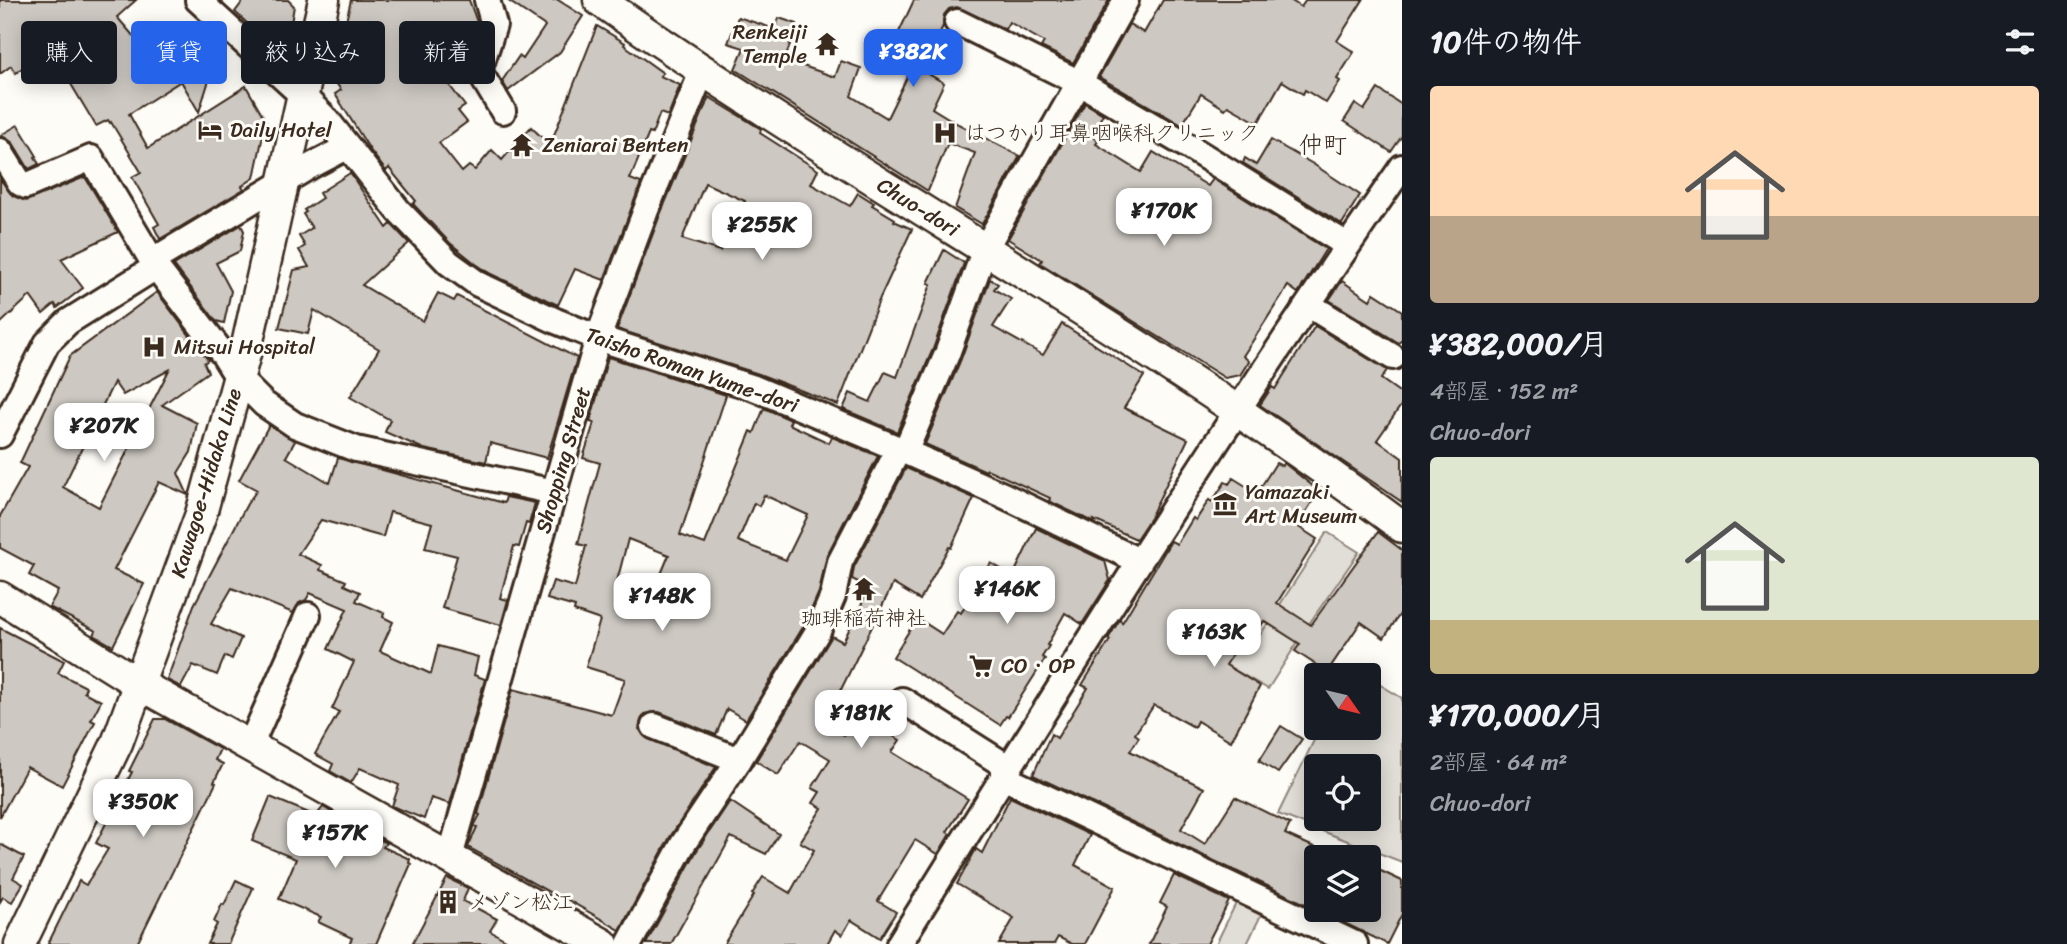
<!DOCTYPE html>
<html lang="ja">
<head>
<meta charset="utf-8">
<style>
	:root { --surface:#171b24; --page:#20242c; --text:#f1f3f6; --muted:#9ea1a6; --accent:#2563eb }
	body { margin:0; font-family:Sriracha,"Klee One",sans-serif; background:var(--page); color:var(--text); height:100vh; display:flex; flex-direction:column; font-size:26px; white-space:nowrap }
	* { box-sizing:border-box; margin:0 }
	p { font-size:23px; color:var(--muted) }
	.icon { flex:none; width:38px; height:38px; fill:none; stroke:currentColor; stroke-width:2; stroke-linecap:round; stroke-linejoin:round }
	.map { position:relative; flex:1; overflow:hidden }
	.details { display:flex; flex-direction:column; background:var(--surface); width:665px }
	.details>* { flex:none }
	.guide { position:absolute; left:21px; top:21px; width:665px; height:63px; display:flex; gap:14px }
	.needle { width:46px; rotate:124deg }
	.tools { position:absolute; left:1304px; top:663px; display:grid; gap:14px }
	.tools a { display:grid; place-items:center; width:77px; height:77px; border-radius:7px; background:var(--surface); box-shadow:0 4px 18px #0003; font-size:35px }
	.price { position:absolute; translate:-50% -60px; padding:0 16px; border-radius:14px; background:#fff; color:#222; font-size:23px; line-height:46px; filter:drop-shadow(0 2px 4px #0008) }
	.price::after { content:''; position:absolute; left:50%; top:42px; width:21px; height:16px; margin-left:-10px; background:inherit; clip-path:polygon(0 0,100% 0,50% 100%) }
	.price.active { background:var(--accent); color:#fff }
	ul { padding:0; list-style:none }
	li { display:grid; align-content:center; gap:14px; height:371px; padding:0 28px }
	li span { display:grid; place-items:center; height:217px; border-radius:7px; color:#555 }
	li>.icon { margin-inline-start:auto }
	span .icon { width:126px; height:126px; fill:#fffc; stroke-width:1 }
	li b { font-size:30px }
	h2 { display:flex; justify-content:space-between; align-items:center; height:84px; padding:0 28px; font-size:30px }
	.chip { padding:0 24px; border-radius:7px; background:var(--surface); box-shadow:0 4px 18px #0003; font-size:24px; line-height:63px }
	.chip.active { background:var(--accent); color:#fff }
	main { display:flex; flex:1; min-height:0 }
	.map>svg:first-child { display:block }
</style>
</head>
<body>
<main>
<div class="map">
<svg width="1402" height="944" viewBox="0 0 1402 944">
	<rect width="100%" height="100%" fill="#fdfcf7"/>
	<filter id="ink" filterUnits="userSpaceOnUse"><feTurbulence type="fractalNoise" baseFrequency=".0143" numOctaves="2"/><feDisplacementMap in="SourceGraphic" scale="14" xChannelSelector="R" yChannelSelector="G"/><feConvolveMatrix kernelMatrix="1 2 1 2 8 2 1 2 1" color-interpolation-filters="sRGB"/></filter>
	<g filter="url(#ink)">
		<g fill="#e1ded7" stroke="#8e847a" stroke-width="2" fill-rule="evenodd">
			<path d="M1327,532L1359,552L1311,621L1268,689L1188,643L1202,620L1251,649Z"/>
			<path d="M1369,678L1402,698V862L1278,814L1320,728H1368ZM1316,766H1368V819H1316Z"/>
			<path d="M1236,903L1261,915L1247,944H1216Z"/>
		</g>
		<g fill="#cdc8c2" stroke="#3b2a1e" stroke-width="2" fill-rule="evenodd">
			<path d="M0,0H136L117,17L148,53L179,34L196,60L215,61L199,112L181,81L129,114L148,148L246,86L266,121L254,178L242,186L244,189L160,239L154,227L159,224L132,177L141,172L111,122L110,123L108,120L96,126L68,79L43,51L16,73L11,66L0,74Z"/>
			<path d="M244,0H288L294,6L287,46L276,50L235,12Z"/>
			<path d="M351,0H469L478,25L472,46L451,56L404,25L465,106L458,111L467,122L439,143L462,172L469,166L475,170L492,150L502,160L531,127L550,145L597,26L625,43L624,45L663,73L660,76L680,85L668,116L660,113L652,134L649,133L630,179L641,183L604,280L575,269L558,305L491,274L476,264L450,243L413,204L416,201L389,168L386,171L370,150L335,94L341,90L334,80L337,62L361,49L348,32L349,22L346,21Z"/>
			<path d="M507,0H558L583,16L560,52L508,91L502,81L519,56L523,59L545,26Z"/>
			<path d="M914,0H1109L1073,63L1041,47L1044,42L1009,22L1005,29L957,7L949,9L944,15L943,26L932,50L935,51L925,72L944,83L932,108L958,124L1020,156L982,224L955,208L975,153L948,143L928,191L735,69L744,48L728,43L738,17L775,29L779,18L797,24L786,56L803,66L835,77L841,61L861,68L851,96L887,118L910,71L886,60Z"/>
			<path d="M1163,0H1290L1301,7L1306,0H1363L1337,41L1354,52L1337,79L1340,81L1326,103L1305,90L1303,94L1282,81L1258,123L1228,106L1225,109L1201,94L1182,125L1099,77L1129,24L1144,33Z"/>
			<path d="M1378,89L1402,105V136L1391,152L1344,121L1355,104L1364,110Z"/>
			<path d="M709,97L761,129L760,133L818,170L811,184L850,206L858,193L874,203L872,205L895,219L894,221L912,229L880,298L838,405L759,374L617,329L660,215ZM705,183L745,201L720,251L682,239Z"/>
			<path d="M1085,103L1103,114L1091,136L1098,141L1096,144L1141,172L1153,152L1208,186L1213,179L1326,249L1298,293L1288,286L1243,356L1249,361L1240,375L1225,378L1040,263L1042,260L1008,239Z"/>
			<path d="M18,125L37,156L35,157L39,164L29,169L13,143L1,135Z"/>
			<path d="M1271,140L1313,164L1360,195L1342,224L1243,163L1245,158L1256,165Z"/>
			<path d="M350,173L387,228L391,224L409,243L362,285L423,321L438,293L454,301L457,296L577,358L547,458L490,443L486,462L424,449L385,432L390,420L350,397L379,349L314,310L308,334L279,328L294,270L309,267L299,250L305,246L299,236L312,228L303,214L306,212L304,210L322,198L319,193Z"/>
			<path d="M85,177L118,232L61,259L83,288L57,308L55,304L43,314L30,296L0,324V179L13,196L26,201Z"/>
			<path d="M241,225L244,231L240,251L216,263L231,291L224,323L216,321L174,265Z"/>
			<path d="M944,250L964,263L933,349L897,432L843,409L850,393L870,402L885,372L897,377L931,284L928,283Z"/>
			<path d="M990,279L998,284L994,289L1011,299L993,327L1043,355L1062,324L1144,376L1124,408L1188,439L1150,518L1136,539L1094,520L1095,523L1049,501L1050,498L987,469L986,471L925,444L961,359Z"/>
			<path d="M1342,281L1370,300L1374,293L1402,311V339L1399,343L1329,300Z"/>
			<path d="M157,292L208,360L204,363L208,372L162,405L197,423L191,452L178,473L188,495L159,482L114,570L144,584L113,646L94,635L96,631L49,607L58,591L29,575L34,566L0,548V516L28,467L20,463L70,356ZM169,370L99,507L63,487L114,382L123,395Z"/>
			<path d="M1315,326L1387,370L1381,379L1402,394V404L1377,440L1402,458V502L1260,405L1272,387L1275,389Z"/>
			<path d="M608,357L726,395L680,535L705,544L751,431L754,433L764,408L791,420L789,424L829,443L832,437L878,456L827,555L819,592L805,624L746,720L727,709L716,735L659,712L645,714L641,720L639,729L648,739L716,767L670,837L620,930L561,896L560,898L468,847L477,827L474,826L480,815L478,814L513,689L612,715L625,679L586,667L600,620L574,611L575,607L547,599L553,581L575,587L586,546L578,544L600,463L583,458L594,423L590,422ZM764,495L808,515L786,560L738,541L754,503L759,506ZM628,539L669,555L651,598L615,589Z"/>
			<path d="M269,425L295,441L286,457L330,483L338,458L504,503L506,497L535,503L529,524L526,523L519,547L514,546L500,598L508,600L501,625L442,608L457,556L425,548L432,523L390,512L383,537L321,520L298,554L322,565L320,570L346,581L344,585L360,592L356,601L384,613L383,617L393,622L380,651L431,674L438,646L478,657L474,675L485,679L450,804L431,798L424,819L392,806L399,785L360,768L351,783L330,771L333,764L315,754L339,712L332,709L354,662L328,649L347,609L310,593L306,600L299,603L293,613L232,588L211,624L241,638L232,659L225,656L217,675L193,665L181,687L167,680L194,605L247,504L257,490L239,480Z"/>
			<path d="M1276,463L1282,466L1284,463L1319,491L1297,526L1317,539L1277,603L1311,625L1378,532L1402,550V611L1384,638L1361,622L1327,672L1295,651L1300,644L1264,621L1253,638L1246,633L1226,665L1260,686L1231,741L1197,721L1194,727L1154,705L1135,734L1139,737L1130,751L1204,788L1181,829L1205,844L1235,797L1290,824L1285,834L1316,848V909L1033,775L1051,734L1057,738L1088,688L1082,685L1110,640L1108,639L1120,619L1122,623L1171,541L1177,544L1193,518L1196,520L1209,500L1212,502L1225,482L1229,484L1233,478L1257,493Z"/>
			<path d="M906,468L974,498L951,548L949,547L920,600L893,584L824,724L844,735L857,714L900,740L892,752L968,799L947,832L950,834L938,854L915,840L878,901L896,912L880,938L851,920L842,935L835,930L827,944H724L754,895L752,894L763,877L790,893L814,850L800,842L822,808L813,803L820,792L812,788L830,759L800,741L778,775L756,761L832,636L843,642L867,593L865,592L868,587L852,579L854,567Z"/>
			<path d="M1036,528L1105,561L1110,580L1082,624L1065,613L1047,645L1049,646L1042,657L1045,659L1008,717L1006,716L1000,725L893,657L917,618L942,634L957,611L961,613L991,563L1013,576Z"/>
			<path d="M0,628L64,661L58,673L86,687L84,692L101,701L91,720L95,722L62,786L27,767L0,817Z"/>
			<path d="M155,719H165L220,749L215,760L223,764L214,782L216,783L137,944H48L79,881L86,885L108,849L96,843L132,772L129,771Z"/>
			<path d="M1281,726L1302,739L1278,773L1259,761Z"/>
			<path d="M270,797L316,816L323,807L338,816V818L386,843L383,847L410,859L409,863L411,864L376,944H349L352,938L318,922L321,917L279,899L296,859L252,841Z"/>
			<path d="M1010,797L1090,835L1075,865L1115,887L1085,944H1072L1058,937L1054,944H999L1014,918L957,884L976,849L982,853Z"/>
			<path d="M730,801L779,834L766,854L731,837L671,944H646L696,852Z"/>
			<path d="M0,844L24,857L13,878L23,884L12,902L3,897L0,902Z"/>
			<path d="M1368,865L1402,881V914L1387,944L1318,910H1368Z"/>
			<path d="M1174,875L1229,901L1207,944H1149L1167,907L1160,903Z"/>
			<path d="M447,878L468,888L463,901L497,919L490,931L513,944H412Z"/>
			<path d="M236,880L253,888L228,944H207L217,924L214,922L222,904L224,905Z"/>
		</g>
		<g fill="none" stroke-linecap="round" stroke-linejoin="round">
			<g stroke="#3b2a1e" stroke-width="30">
				<g id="minor">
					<path d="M198,0L304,97L327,120L398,210L449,263L478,284L556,321L598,338L754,388L899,449L1005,496L1139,561"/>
					<path d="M487,0L494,25L479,71L503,111"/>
					<path d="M957,22L1080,83L1191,148L1347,245"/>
					<path d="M0,151L20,183L26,186L91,158L156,267L223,354L238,378L264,404L295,425L356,449L554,492"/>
					<path d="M152,261L307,168L347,147"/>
					<path d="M1309,305L1393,357"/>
					<path d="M0,435L47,343L68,322L156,267"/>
					<path d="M905,452L947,354L985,249L1126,0"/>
					<path d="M902,700L1009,768"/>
					<path d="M654,726L739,760"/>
					<path d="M250,746L308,615"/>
					<path d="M1003,777L1355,944"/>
					<path d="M450,857L598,338L646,210L697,84L705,72"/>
					<path d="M629,944L683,844L739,760L818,631L833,596L840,562L899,449"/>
					<path d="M899,944C1062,682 1226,420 1402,167"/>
				</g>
			</g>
			<g stroke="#3b2a1e" stroke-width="35">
				<g id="major">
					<path d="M599,0C861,183 1146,335 1402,527"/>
					<path d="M0,597L139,684L603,944"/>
					<path d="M20,944L117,743L201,514L245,354L324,0"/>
				</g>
			</g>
			<use href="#minor" stroke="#fdfcf7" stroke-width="24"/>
			<use href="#major" stroke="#fdfcf7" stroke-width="30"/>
		</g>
	</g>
	<defs>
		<g id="temple-bare" transform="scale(1.89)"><path d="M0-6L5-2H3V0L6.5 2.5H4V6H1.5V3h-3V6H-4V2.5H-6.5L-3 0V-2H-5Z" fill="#3b2a1e" stroke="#fdfcf7" stroke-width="2.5" paint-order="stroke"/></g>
		<g id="hotel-bare" transform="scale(1.89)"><path d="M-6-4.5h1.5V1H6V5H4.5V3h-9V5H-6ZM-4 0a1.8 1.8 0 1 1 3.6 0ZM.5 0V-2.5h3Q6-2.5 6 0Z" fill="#3b2a1e" stroke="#fdfcf7" stroke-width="2.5" paint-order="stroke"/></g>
		<g id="hospital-bare" transform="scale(1.89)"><path d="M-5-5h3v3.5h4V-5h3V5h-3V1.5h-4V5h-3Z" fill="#3b2a1e" stroke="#fdfcf7" stroke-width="2.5" paint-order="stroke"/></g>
		<g id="museum-bare" transform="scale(1.89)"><path d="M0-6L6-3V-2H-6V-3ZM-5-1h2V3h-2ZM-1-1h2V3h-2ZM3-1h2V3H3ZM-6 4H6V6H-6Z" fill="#3b2a1e" stroke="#fdfcf7" stroke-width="2.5" paint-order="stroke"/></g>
		<g id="supermarket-bare" transform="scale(1.89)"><path d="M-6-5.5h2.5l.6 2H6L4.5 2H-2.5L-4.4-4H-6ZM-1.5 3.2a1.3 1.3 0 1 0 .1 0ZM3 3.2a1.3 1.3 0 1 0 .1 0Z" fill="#3b2a1e" stroke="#fdfcf7" stroke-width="2.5" paint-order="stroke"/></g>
		<g id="building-bare" transform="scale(1.89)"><path d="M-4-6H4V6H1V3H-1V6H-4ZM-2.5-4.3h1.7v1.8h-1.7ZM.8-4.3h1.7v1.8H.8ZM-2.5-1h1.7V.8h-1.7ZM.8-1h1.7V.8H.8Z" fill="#3b2a1e" stroke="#fdfcf7" stroke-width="2.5" paint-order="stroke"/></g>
	</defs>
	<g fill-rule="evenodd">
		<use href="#temple-bare" x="827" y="44"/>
		<use href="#hotel-bare" x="210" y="130"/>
		<use href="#hospital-bare" x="945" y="133"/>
		<use href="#temple-bare" x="522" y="145"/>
		<use href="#hospital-bare" x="154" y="347"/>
		<use href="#museum-bare" x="1225" y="504"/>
		<use href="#temple-bare" x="864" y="589"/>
		<use href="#supermarket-bare" x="981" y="666"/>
		<use href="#building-bare" x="448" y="902"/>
	</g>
	<g text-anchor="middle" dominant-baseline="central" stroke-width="6" stroke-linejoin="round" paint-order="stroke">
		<g font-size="21" fill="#3b2a1e" stroke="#fdfcf7" text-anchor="start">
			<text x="807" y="32" text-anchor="end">Renkeiji<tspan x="807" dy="24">Temple</tspan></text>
			<text x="230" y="130">Daily Hotel</text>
			<text x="965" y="133">はつかり耳鼻咽喉科クリニック</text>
			<text x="542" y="145">Zeniarai Benten</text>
			<text x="174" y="347">Mitsui Hospital</text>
			<text x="1245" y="492">Yamazaki<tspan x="1245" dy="24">Art Museum</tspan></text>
			<text x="864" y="618" text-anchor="middle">珈琲稲荷神社</text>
			<text x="1001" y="666">CO・OP</text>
			<text x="468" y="902">メゾン松江</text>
		</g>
		<g font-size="21" fill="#3b2a1e" stroke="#fdfcf7">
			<text transform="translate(918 207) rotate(32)">Chuo-dori</text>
			<text transform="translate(692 370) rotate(19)">Taisho Roman Yume-dori</text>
			<text transform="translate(563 460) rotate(-74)">Shopping Street</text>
			<text transform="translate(206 483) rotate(-73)">Kawagoe-Hidaka Line</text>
		</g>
		<g font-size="24" fill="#3b2a1e" stroke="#fdfcf7">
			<text x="1323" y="145">仲町</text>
		</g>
	</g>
</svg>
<div class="tools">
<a><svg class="needle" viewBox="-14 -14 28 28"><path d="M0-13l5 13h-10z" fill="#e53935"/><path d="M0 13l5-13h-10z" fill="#9ea1a6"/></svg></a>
<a><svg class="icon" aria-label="locate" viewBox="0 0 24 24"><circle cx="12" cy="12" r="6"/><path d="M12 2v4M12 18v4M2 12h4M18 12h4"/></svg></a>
<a><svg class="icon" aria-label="layers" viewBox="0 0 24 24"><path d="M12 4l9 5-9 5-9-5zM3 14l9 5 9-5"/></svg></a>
</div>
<b class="price active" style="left:913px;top:89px">¥382K</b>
<b class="price" style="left:1164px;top:248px">¥170K</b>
<b class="price" style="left:762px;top:262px">¥255K</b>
<b class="price" style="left:104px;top:463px">¥207K</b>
<b class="price" style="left:1007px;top:626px">¥146K</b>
<b class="price" style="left:662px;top:633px">¥148K</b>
<b class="price" style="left:1214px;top:669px">¥163K</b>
<b class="price" style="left:861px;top:750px">¥181K</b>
<b class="price" style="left:143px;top:839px">¥350K</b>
<b class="price" style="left:335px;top:870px">¥157K</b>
<div class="guide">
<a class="chip">購入</a>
<a class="chip active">賃貸</a>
<a class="chip">絞り込み</a>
<a class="chip">新着</a>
</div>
</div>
<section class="details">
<h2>10件の物件<svg class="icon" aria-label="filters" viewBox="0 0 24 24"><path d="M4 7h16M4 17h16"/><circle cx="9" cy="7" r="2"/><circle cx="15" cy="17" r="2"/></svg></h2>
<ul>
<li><span style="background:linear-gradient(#ffd9b3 60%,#b9a48a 0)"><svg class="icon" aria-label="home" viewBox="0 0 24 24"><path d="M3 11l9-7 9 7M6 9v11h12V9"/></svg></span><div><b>¥382,000/月</b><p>4部屋 · 152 m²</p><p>Chuo-dori</p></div></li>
<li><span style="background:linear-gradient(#dfe7d0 75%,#c2b280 0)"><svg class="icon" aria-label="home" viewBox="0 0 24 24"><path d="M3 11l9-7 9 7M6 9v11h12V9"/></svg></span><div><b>¥170,000/月</b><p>2部屋 · 64 m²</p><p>Chuo-dori</p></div></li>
</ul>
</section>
</main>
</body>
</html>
